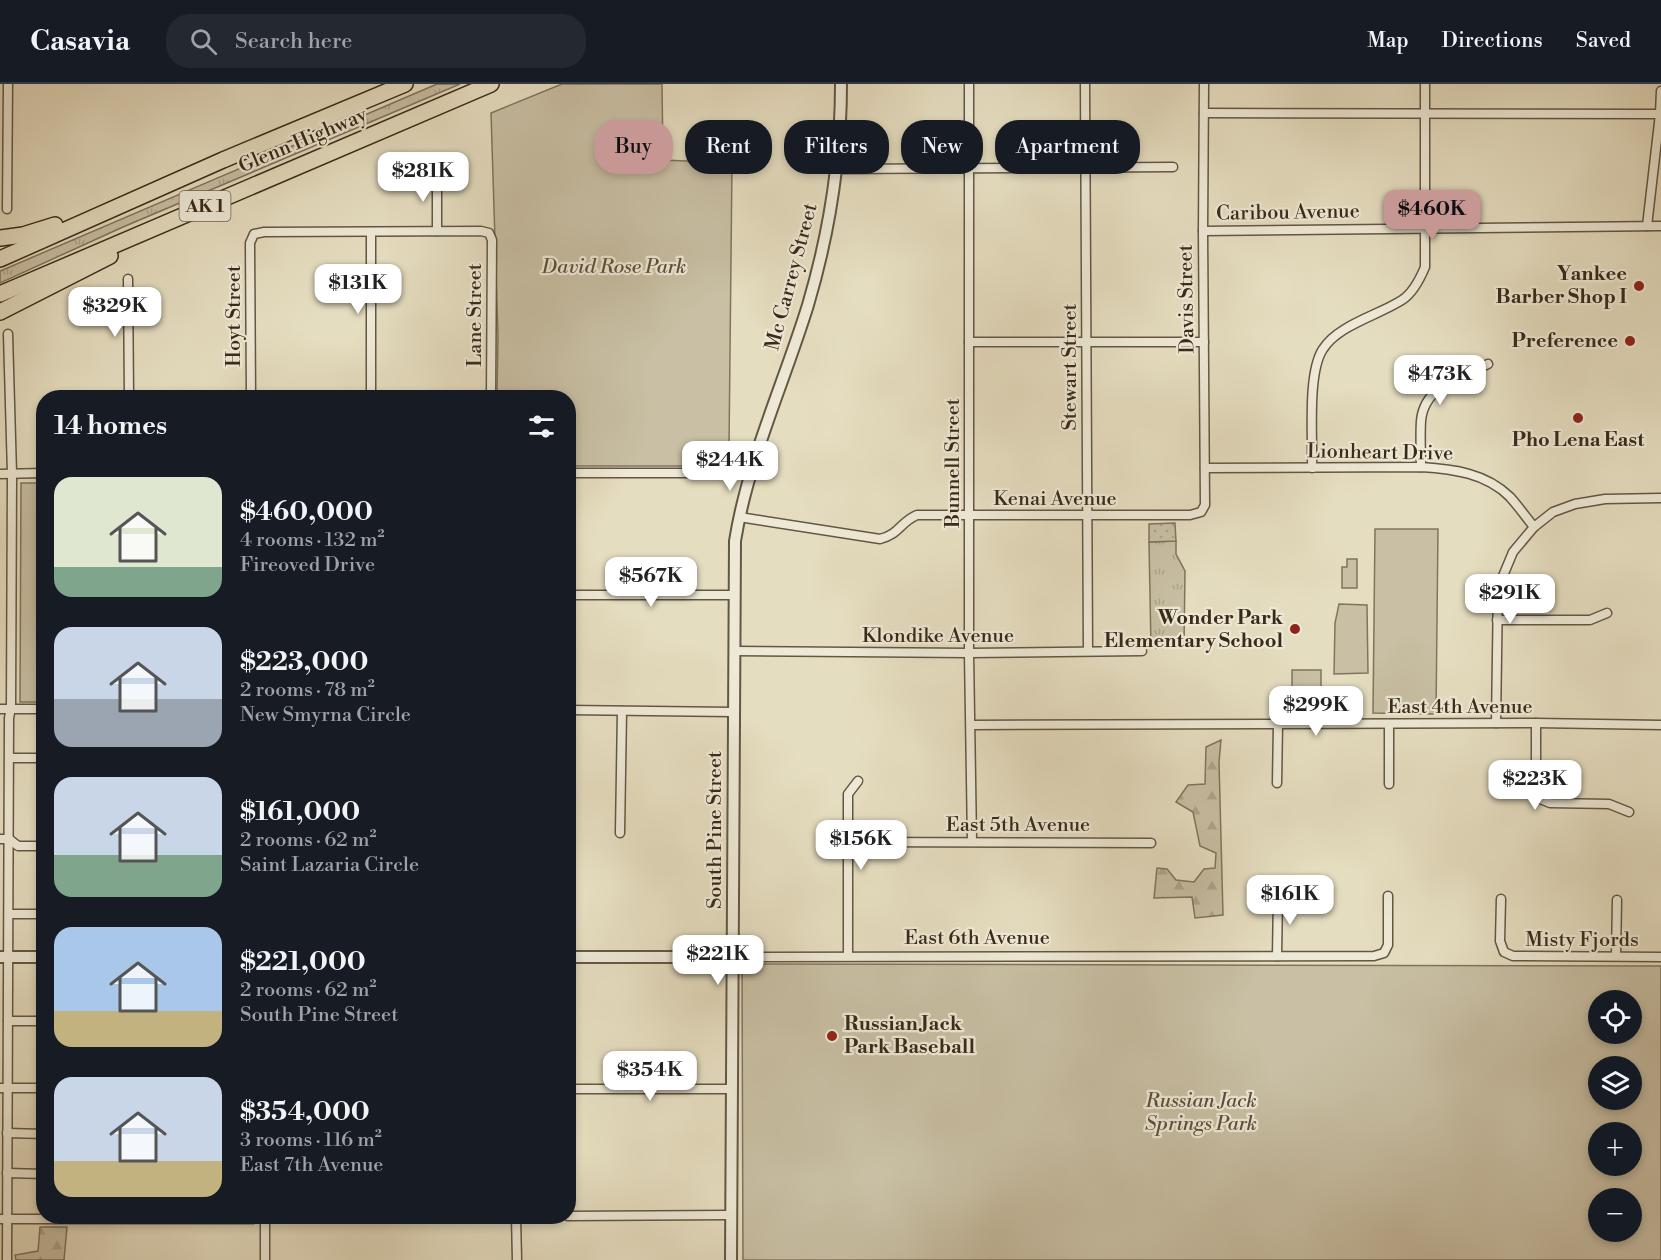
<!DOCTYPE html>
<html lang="en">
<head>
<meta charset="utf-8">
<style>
	:root { --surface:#171b24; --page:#242831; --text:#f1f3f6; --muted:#9ea1a6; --line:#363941; --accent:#c59692 }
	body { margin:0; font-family:"Libre Bodoni",serif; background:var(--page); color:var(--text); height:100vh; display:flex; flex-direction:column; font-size:22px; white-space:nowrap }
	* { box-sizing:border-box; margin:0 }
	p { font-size:20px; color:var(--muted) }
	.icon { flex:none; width:33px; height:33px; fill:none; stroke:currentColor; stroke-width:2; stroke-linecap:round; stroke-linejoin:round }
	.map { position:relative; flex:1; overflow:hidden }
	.details { position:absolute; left:36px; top:306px; width:540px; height:834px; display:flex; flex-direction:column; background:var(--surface); border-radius:24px; box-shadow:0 3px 9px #0003 }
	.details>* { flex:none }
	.top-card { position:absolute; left:594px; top:36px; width:570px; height:54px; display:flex; gap:12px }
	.tools { position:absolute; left:1588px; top:906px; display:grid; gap:12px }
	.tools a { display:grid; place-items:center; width:54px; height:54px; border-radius:50%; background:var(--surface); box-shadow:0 3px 9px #0003; font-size:30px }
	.price { position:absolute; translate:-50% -51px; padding:0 14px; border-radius:12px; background:#fff; color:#222; font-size:20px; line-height:39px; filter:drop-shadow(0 2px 3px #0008) }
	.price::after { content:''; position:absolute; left:50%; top:36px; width:18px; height:14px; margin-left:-9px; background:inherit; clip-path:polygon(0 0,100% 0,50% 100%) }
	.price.current { background:var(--accent); color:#111 }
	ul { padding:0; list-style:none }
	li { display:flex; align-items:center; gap:18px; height:150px; padding:0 18px }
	li span { display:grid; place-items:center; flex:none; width:168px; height:120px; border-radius:18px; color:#555 }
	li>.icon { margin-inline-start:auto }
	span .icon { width:72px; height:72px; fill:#fffc; stroke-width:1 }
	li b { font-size:26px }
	h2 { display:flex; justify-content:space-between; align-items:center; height:72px; padding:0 18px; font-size:26px }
	.chip { padding:0 21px; border-radius:24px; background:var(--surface); box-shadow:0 3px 9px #0003; font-size:21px; line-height:54px }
	.chip.current { background:var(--accent); color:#111 }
	header { display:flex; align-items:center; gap:36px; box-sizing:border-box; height:84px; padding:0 30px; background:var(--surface); border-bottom:2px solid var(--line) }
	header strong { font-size:28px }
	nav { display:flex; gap:33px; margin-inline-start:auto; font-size:21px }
	.search { width:420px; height:54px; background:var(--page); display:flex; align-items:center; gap:15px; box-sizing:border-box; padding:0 21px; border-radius:24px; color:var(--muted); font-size:22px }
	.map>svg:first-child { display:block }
</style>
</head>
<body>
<header>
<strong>Casavia</strong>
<div class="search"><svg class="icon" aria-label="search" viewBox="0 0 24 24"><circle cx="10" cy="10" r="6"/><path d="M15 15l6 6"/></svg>Search here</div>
<nav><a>Map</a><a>Directions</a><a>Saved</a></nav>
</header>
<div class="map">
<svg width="1661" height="1176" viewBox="0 0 1661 1176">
	<defs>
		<pattern id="grass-tufts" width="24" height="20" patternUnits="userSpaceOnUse" patternTransform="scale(1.5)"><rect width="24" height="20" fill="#c8bfa4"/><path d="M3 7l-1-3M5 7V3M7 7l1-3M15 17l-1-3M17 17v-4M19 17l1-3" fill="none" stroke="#ada48d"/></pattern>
		<pattern id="forest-firs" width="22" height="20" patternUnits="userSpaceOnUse" patternTransform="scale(1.5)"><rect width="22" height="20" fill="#c8bfa4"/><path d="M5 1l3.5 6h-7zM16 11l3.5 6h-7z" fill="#ada48d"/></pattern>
		<pattern id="garden-dots" width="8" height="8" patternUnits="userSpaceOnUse" patternTransform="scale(1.5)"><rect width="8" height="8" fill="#c8bfa4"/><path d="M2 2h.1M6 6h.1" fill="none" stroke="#ada48d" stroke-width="1.8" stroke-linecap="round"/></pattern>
	</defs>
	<rect width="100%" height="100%" fill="#e5ddc0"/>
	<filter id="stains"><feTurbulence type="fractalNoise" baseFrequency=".00333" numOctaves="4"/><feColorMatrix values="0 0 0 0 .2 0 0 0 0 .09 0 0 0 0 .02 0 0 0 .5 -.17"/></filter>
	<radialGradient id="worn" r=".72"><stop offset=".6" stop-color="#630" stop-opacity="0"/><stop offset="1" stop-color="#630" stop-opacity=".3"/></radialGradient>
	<g fill="url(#grass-tufts)" stroke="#80745e" stroke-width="1.5">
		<path d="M437,0H460L123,143L0,199V187L5,185Z"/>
		<path d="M1176,457V470L1185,487L1184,563L1151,564L1149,458Z"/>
	</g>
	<g fill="url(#forest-firs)" stroke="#80745e" stroke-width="1.5">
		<path d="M1221,656L1219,678L1223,831L1195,834L1192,813L1154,814L1157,784L1167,785L1176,796L1194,798L1204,785L1215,784L1216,769L1200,762L1193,728L1176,718L1188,701L1205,700L1206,663Z"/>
		<path d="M40,1143H67L64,1176H16L15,1171L38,1167Z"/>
	</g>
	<g fill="#c8bfa4" stroke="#80745e" stroke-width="1.5" fill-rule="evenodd">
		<path d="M562,0H662L663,76L732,79L729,364L746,368L739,382H569L568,314L497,313L498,252L491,29Z"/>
		<path d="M21,399H43V618H20Z"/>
		<path d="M1375,445H1438L1436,630L1373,629Z"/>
		<path d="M1347,475H1357V504H1342V483H1347Z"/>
		<path d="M1339,520L1367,521L1368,589L1334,590L1335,539Z"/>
		<rect x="1292" y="586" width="29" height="17"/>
		<path d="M1292,606L1321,607V624H1292Z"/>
		<path d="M742,880L1661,882V1176H743ZM1599,916H1632V950H1599ZM1599,982H1632V1016H1599ZM1599,1048H1632V1082H1599ZM1632,1114V1148H1599V1114Z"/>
	</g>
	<path fill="url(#garden-dots)" stroke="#80745e" stroke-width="1.5" d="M1175,439L1176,457L1149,458V440Z"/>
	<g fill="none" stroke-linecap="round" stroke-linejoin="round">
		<g stroke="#635743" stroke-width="11">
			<g id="minor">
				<path d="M969,0V569L972,757"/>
				<path d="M1085,0L1088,567"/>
				<path d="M1204,29L1660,30"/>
				<path d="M836,85L1173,83"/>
				<path d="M7,125L8,0"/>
				<path d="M1647,142L1660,30L1661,7"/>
				<path d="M437,147V92"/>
				<path d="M1203,147L1661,142"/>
				<path d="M371,148V314"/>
				<path d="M128,195L129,314"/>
				<path d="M969,258H1204"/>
				<path d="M251,314L250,159L254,150L264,148L481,147L489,149L492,156L491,314"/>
				<path d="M1421,383C1421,368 1420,352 1421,337C1424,302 1461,292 1488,280"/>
				<path d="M1205,384L1421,383C1453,385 1486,389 1510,413C1518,422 1526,433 1534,443"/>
				<path d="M1312,384C1313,354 1307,289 1323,265C1338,241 1379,231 1402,216C1413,209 1420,195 1425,183V0"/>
				<path d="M568,389H751"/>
				<path d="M0,390L44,389"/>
				<path d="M739,433L880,455C900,450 900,438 917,431H1190L1201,428L1205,421L1203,147L1204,0"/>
				<path d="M568,511H733"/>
				<path d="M1497,536H1590L1607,529"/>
				<path d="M734,567L969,569L1142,567"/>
				<path d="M0,625H44"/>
				<path d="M568,626L732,628"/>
				<path d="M1496,639L1498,504L1513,468L1534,443L1553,428L1575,420L1605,415L1661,414"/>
				<path d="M1536,639V703L1540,715L1550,719L1609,720L1629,728"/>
				<path d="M1389,640V700"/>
				<path d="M971,641L1536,639L1661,641"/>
				<path d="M10,674H44"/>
				<path d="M1277,699L1278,640"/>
				<path d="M620,749L622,627"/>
				<path d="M0,755H9L18,762H44"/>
				<path d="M848,758L1151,759"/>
				<path d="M1501,815L1500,857L1504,868L1513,872L1661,873"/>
				<path d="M9,830H44"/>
				<path d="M848,872V710L858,697"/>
				<path d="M1277,872L1278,813"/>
				<path d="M1616,872L1617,816"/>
				<path d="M732,873L1374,872L1384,869L1388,861V812"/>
				<path d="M8,937H44"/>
				<path d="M0,1004H44"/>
				<path d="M568,1005H731"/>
				<path d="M7,1049L44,1050"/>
				<path d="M7,1089L44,1090"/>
				<path d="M265,1132V1176"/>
				<path d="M516,1132L517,1176"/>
				<path d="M568,1132L731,1131"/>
				<path d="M0,1135H253L265,1132"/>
				<path d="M7,1176L9,634L11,624L12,390L8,250"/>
			</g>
		</g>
		<g stroke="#635743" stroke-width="14">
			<g id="tertiary">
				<path d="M0,873H44"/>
				<path d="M568,873H732"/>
				<path d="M731,1176L735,457C748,376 784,299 808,221C829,150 841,74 841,0"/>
			</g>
		</g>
		<g stroke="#382a19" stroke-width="18">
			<g id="motorway">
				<path d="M0,154L23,151L55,141"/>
				<path d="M0,175L223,76L405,0"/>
				<path d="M0,210L491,0"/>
				<path d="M0,228L110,172"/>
			</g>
		</g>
		<use href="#minor" stroke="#eee9d6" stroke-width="8"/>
		<use href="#tertiary" stroke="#eee9d6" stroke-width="10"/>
		<use href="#motorway" stroke="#e5ddc0" stroke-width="15"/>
	</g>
	<g fill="#8f2418" stroke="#eee9d6" stroke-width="2">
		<circle cx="1639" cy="202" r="6"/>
		<circle cx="1630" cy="257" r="6"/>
		<circle cx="1578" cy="334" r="6"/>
		<circle cx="1295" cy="545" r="6"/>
		<circle cx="832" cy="952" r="6"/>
	</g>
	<g text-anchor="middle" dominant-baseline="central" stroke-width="4.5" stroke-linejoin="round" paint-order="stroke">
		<rect fill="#eee9d6" stroke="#6f6352" stroke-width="1.5" x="179.5" y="107" width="51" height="30" rx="4.5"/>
		<g font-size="18" font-weight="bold" fill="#382a19">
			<text x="205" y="122">AK 1</text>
		</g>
		<g font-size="20" fill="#382a19" stroke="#eee9d6">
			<text transform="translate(303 57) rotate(-23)">Glenn Highway</text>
			<text transform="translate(1288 129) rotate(-1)">Caribou Avenue</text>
			<text transform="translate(792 193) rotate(-75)">Mc Carrey Street</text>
			<text transform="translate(1187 215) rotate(-91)">Davis Street</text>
			<text transform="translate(475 231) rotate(-90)">Lane Street</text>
			<text transform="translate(234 232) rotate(-90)">Hoyt Street</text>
			<text transform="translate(1070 283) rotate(-90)">Stewart Street</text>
			<text transform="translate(1380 369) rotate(1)">Lionheart Drive</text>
			<text transform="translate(953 379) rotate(-90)">Bunnell Street</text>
			<text x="1055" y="415">Kenai Avenue</text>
			<text x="938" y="552">Klondike Avenue</text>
			<text x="1460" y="623">East 4th Avenue</text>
			<text x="1018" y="741">East 5th Avenue</text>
			<text transform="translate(715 746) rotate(-90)">South Pine Street</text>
			<text x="977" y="854">East 6th Avenue</text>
			<text x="1582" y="856">Misty Fjords</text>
		</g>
		<g font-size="20" font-style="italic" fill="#5c4f3c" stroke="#eee9d6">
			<text x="614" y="183">David Rose Park</text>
			<text x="1201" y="1017">Russian Jack<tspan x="1201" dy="23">Springs Park</tspan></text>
		</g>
		<g font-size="20" font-weight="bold" fill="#382a19" stroke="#eee9d6" text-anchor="end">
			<text x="1627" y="190">Yankee<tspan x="1627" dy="23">Barber Shop I</tspan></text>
			<text x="1618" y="257">Preference</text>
			<text x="1578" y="356" text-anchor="middle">Pho Lena East</text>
			<text x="1283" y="534">Wonder Park<tspan x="1283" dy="23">Elementary School</tspan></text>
			<text x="844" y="940" text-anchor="start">Russian Jack<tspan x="844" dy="23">Park Baseball</tspan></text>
		</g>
	</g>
	<rect width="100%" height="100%" filter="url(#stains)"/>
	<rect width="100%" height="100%" fill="url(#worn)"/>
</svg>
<div class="tools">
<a><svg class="icon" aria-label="locate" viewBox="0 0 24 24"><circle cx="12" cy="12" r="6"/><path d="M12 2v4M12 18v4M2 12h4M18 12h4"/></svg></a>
<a><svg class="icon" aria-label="layers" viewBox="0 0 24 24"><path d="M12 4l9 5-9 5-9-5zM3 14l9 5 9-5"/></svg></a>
<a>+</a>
<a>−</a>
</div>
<b class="price" style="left:423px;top:119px">$281K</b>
<b class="price current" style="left:1432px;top:157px">$460K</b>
<b class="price" style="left:358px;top:231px">$131K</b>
<b class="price" style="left:115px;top:254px">$329K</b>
<b class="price" style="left:1440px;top:322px">$473K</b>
<b class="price" style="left:730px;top:408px">$244K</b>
<b class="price" style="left:651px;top:524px">$567K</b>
<b class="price" style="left:1510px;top:541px">$291K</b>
<b class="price" style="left:1316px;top:653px">$299K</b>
<b class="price" style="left:1535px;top:727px">$223K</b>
<b class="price" style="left:861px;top:787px">$156K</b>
<b class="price" style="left:1290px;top:842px">$161K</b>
<b class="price" style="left:718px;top:902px">$221K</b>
<b class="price" style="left:650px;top:1018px">$354K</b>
<div class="top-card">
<a class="chip current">Buy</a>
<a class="chip">Rent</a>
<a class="chip">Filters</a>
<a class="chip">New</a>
<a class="chip">Apartment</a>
</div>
<section class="details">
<h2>14 homes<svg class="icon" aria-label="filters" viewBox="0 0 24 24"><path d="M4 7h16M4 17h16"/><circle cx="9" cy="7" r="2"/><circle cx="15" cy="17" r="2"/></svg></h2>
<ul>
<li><span style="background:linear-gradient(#dfe7d0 75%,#7fa58c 0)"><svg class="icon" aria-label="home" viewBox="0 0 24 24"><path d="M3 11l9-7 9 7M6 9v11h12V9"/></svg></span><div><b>$460,000</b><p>4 rooms · 132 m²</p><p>Fireoved Drive</p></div></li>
<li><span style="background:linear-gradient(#c9d6e8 60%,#9aa5b1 0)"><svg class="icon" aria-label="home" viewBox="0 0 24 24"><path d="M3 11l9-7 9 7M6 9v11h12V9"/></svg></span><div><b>$223,000</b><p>2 rooms · 78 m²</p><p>New Smyrna Circle</p></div></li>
<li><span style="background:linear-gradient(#c9d6e8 65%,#7fa58c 0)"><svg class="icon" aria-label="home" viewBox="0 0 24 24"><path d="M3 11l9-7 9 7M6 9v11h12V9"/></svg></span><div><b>$161,000</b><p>2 rooms · 62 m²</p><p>Saint Lazaria Circle</p></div></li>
<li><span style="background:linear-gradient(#a9c7e8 70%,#c2b280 0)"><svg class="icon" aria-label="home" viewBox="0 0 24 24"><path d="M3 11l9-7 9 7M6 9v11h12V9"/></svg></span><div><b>$221,000</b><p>2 rooms · 62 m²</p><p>South Pine Street</p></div></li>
<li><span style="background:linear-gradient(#c9d6e8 70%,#c2b280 0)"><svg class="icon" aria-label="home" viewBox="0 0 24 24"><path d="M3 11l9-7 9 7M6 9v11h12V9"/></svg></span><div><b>$354,000</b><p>3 rooms · 116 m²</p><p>East 7th Avenue</p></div></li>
</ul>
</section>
</div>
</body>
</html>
